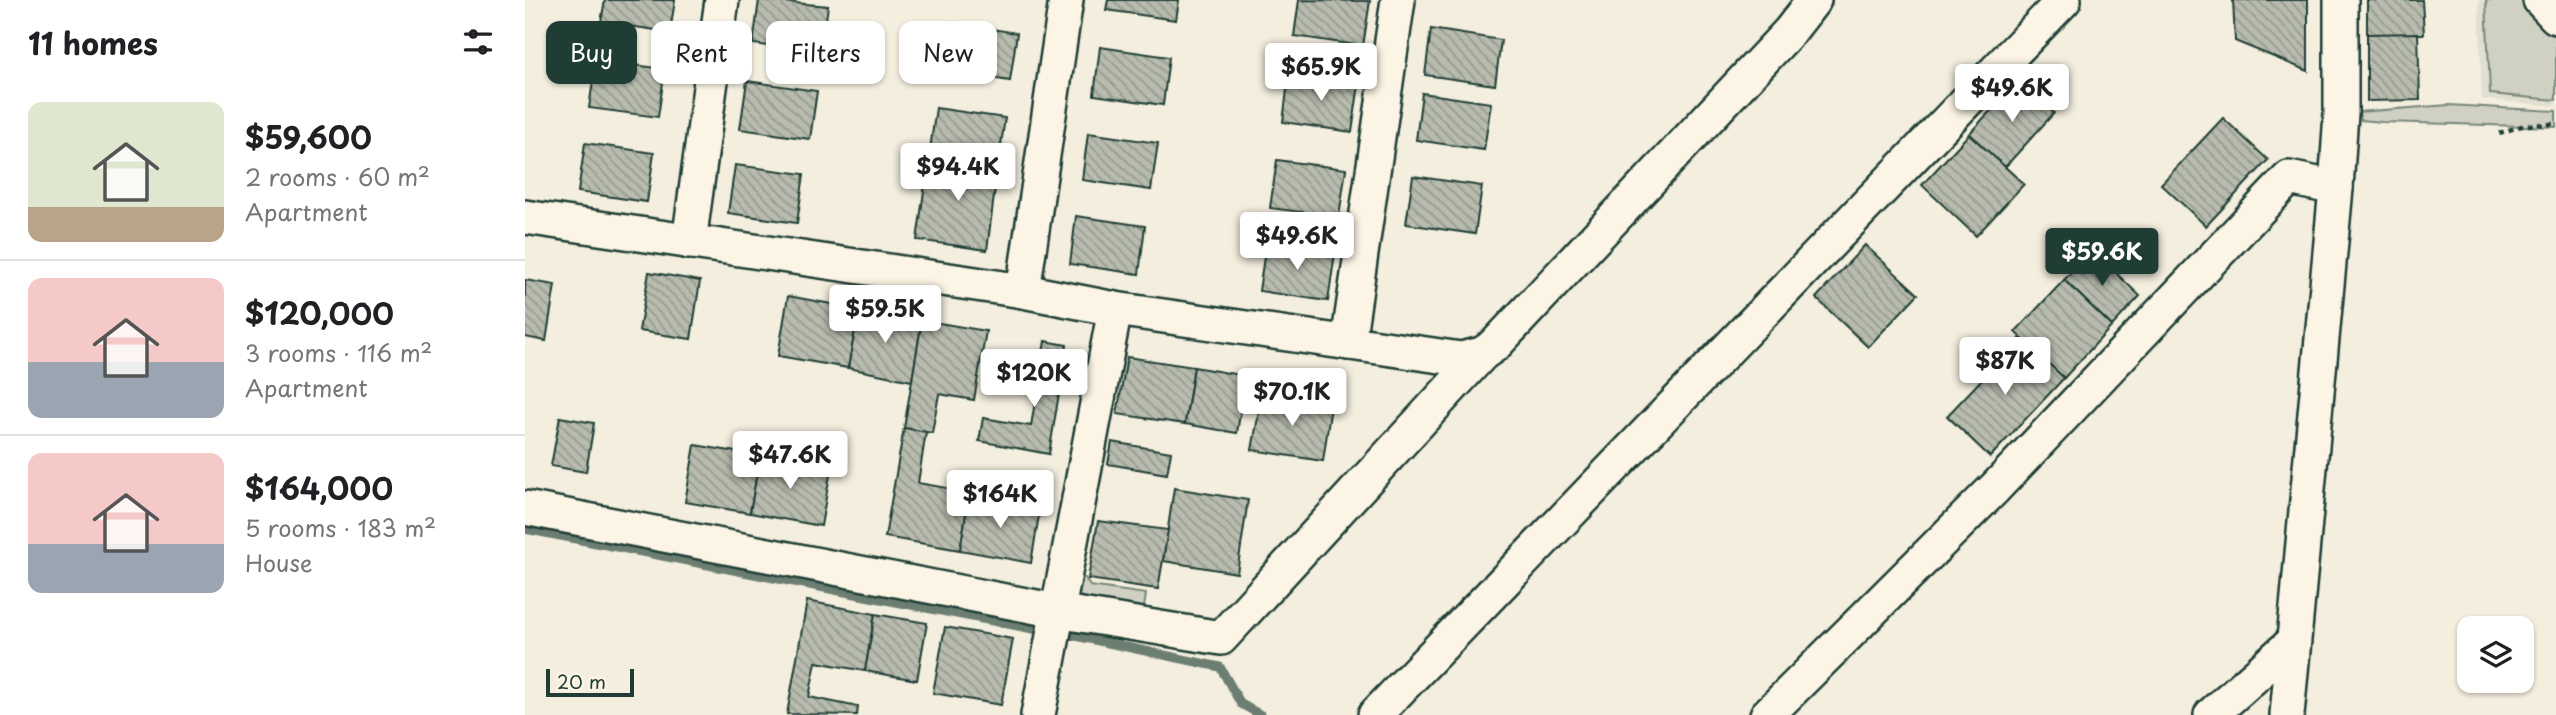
<!DOCTYPE html>
<html lang="en">
<head>
<meta charset="utf-8">
<style>
	:root { --surface:#fff; --page:#f2f2f2; --text:#202124; --muted:#757577; --line:#e0e0e0; --accent:#1f3d34 }
	body { margin:0; font-family:"Playpen Sans",sans-serif; background:var(--page); color:var(--text); height:100vh; display:flex; flex-direction:column; font-size:26px; white-space:nowrap }
	* { box-sizing:border-box; margin:0 }
	p { font-size:23px; color:var(--muted) }
	.icon { flex:none; width:38px; height:38px; fill:none; stroke:currentColor; stroke-width:2; stroke-linecap:round; stroke-linejoin:round }
	.map { position:relative; flex:1; overflow:hidden }
	.side { display:flex; flex-direction:column; background:var(--surface); width:525px }
	.side>* { flex:none }
	.guide { position:absolute; left:21px; top:21px; width:665px; height:63px; display:flex; gap:14px }
	.buttons { position:absolute; left:1932px; top:616px; display:grid; gap:14px }
	.buttons a { display:grid; place-items:center; width:77px; height:77px; border-radius:14px; background:var(--surface); box-shadow:0 2px 5px #0004; font-size:35px }
	.scale { position:absolute; left:21px; bottom:18px; width:88px; box-sizing:border-box; padding-left:7px; border:4px solid #1f3d34; border-top:0; font-size:19px; line-height:24px; white-space:nowrap; color:#1f3d34; -webkit-text-stroke:5px #fcf5e5; paint-order:stroke }
	.price { position:absolute; translate:-50% -60px; padding:0 16px; border-radius:7px; background:#fff; color:#222; font-size:23px; line-height:46px; filter:drop-shadow(0 2px 4px #0008) }
	.price::after { content:''; position:absolute; left:50%; top:42px; width:21px; height:16px; margin-left:-10px; background:inherit; clip-path:polygon(0 0,100% 0,50% 100%) }
	.price.selected { background:var(--accent); color:#fff }
	ul { padding:0; list-style:none }
	li { display:flex; align-items:center; gap:21px; height:175px; padding:0 28px }
	li+li { border-top:2px solid var(--line) }
	li span { display:grid; place-items:center; flex:none; width:196px; height:140px; border-radius:14px; color:#555 }
	li>.icon { margin-inline-start:auto }
	span .icon { width:84px; height:84px; fill:#fffc; stroke-width:1 }
	li b { font-size:30px }
	h2 { display:flex; justify-content:space-between; align-items:center; height:84px; padding:0 28px; font-size:30px }
	.pill { padding:0 24px; border-radius:14px; background:var(--surface); box-shadow:0 2px 5px #0004; font-size:24px; line-height:63px }
	.pill.selected { background:var(--accent); color:#fff }
	main { display:flex; flex:1; min-height:0 }
	.map>svg:first-child { display:block }
</style>
</head>
<body>
<main>
<section class="side">
<h2>11 homes<svg class="icon" aria-label="filters" viewBox="0 0 24 24"><path d="M4 7h16M4 17h16"/><circle cx="9" cy="7" r="2"/><circle cx="15" cy="17" r="2"/></svg></h2>
<ul>
<li><span style="background:linear-gradient(#dfe7d0 75%,#b9a48a 0)"><svg class="icon" aria-label="home" viewBox="0 0 24 24"><path d="M3 11l9-7 9 7M6 9v11h12V9"/></svg></span><div><b>$59,600</b><p>2 rooms · 60 m²</p><p>Apartment</p></div></li>
<li><span style="background:linear-gradient(#f6c9c9 60%,#9aa5b1 0)"><svg class="icon" aria-label="home" viewBox="0 0 24 24"><path d="M3 11l9-7 9 7M6 9v11h12V9"/></svg></span><div><b>$120,000</b><p>3 rooms · 116 m²</p><p>Apartment</p></div></li>
<li><span style="background:linear-gradient(#f6c9c9 65%,#9aa5b1 0)"><svg class="icon" aria-label="home" viewBox="0 0 24 24"><path d="M3 11l9-7 9 7M6 9v11h12V9"/></svg></span><div><b>$164,000</b><p>5 rooms · 183 m²</p><p>House</p></div></li>
</ul>
</section>
<div class="map">
<svg width="2031" height="715" viewBox="0 0 2031 715">
	<defs>
		<pattern id="building-back-hatch" width="6" height="6" patternUnits="userSpaceOnUse" patternTransform="scale(1.75)"><rect width="6" height="6" fill="#b8bcae"/><path d="M-1 5l2 2M0 0l6 6M5-1l2 2" fill="none" stroke="#959a8e"/></pattern>
	</defs>
	<rect width="100%" height="100%" fill="#f3eede"/>
	<filter id="ink" filterUnits="userSpaceOnUse"><feTurbulence type="fractalNoise" baseFrequency=".0143" numOctaves="2"/><feDisplacementMap in="SourceGraphic" scale="14" xChannelSelector="R" yChannelSelector="G"/><feConvolveMatrix kernelMatrix="1 2 1 2 8 2 1 2 1" color-interpolation-filters="sRGB"/></filter>
	<g filter="url(#ink)">
		<path fill="#e1dfd0" d="M1954,0H2031V106L1957,99Z"/>
		<g fill="#d0d1c2" stroke="#78877b" stroke-width="2">
			<path d="M1961,0H2031V100L1965,94Z"/>
			<path d="M1924,105L2031,111V127L1857,122L1836,120L1833,112Z"/>
			<path d="M552,576L560,578L565,586L621,594L618,614L551,603Z"/>
		</g>
		<g fill="none" stroke-linecap="round" stroke-linejoin="round">
			<g stroke="#6c7d72" stroke-width="9">
				<path d="M0,529L513,630"/>
				<path d="M546,635L695,667L716,704L736,715"/>
			</g>
		</g>
		<g fill="url(#building-back-hatch)" stroke="#1f3d34" stroke-width="2">
			<path d="M80,0H150L145,32L76,22Z"/>
			<path d="M234,0L303,6L296,53L228,44Z"/>
			<path d="M583,0H654L651,20L581,10Z"/>
			<path d="M774,0L845,1L838,46L769,36Z"/>
			<path d="M1708,0H1783V71L1710,41Z"/>
			<path d="M1842,0H1897L1899,34H1842Z"/>
			<path d="M423,22L492,33L485,81L417,70Z"/>
			<path d="M906,29L976,40L970,85L900,75Z"/>
			<path d="M1893,33L1895,100L1842,101V34Z"/>
			<path d="M575,47L644,57L638,105L569,95Z"/>
			<path d="M71,60L140,69L133,117L64,108Z"/>
			<path d="M764,74L834,84L827,132L758,122Z"/>
			<path d="M1494,80L1529,113L1480,167L1444,134Z"/>
			<path d="M222,81L292,91L285,139L215,129Z"/>
			<path d="M897,93L966,103L959,150L891,140Z"/>
			<path d="M411,108L480,118L473,165L404,156Z"/>
			<path d="M1698,118L1743,160L1681,226L1636,184Z"/>
			<path d="M563,133L633,143L626,190L557,180Z"/>
			<path d="M1444,134L1499,184L1451,236L1397,185Z"/>
			<path d="M60,143L129,153L122,202L53,192Z"/>
			<path d="M404,156L473,165L462,250L392,240Z"/>
			<path d="M752,160L821,169L814,217L745,208Z"/>
			<path d="M210,165L279,174L272,223L203,213Z"/>
			<path d="M888,176L957,186L950,234L881,224Z"/>
			<path d="M551,216L620,226L614,274L545,264Z"/>
			<path d="M741,243L810,253L803,301L734,291Z"/>
			<path d="M1340,245L1393,294L1343,347L1291,298Z"/>
			<path d="M1567,250L1615,296L1587,326L1539,280Z"/>
			<path d="M124,272L175,281L166,339L114,331Z"/>
			<path d="M0,280L30,285L21,341L0,337Z"/>
			<path d="M1539,280L1587,326L1539,378L1490,332Z"/>
			<path d="M263,296L334,309L323,368L253,356Z"/>
			<path d="M334,309L397,320L387,381L323,368Z"/>
			<path d="M397,320L461,331L449,400L414,394L407,433L379,428Z"/>
			<path d="M1496,338L1539,378L1465,457L1422,416Z"/>
			<path d="M520,341L542,345L524,454L454,441L458,418L506,426Z"/>
			<path d="M602,357L669,367L660,424L592,414Z"/>
			<path d="M669,367L721,376L712,433L660,424Z"/>
			<path d="M737,395L806,406L798,461L727,450Z"/>
			<path d="M35,417L69,423L61,472L26,466Z"/>
			<path d="M379,428L401,432L393,483L445,492L435,550L360,537Z"/>
			<path d="M587,442L646,452L642,474L583,464Z"/>
			<path d="M170,445L235,456L225,513L160,502Z"/>
			<path d="M235,456L306,469L296,526L225,513Z"/>
			<path d="M649,488L723,500L712,573L638,561Z"/>
			<path d="M444,497L515,509L506,563L435,550Z"/>
			<path d="M573,521L643,530L633,589L563,579Z"/>
			<path d="M282,601L350,614L340,671L291,662L284,697L333,707L332,715L262,714Z"/>
			<path d="M350,614L402,623L392,680L340,671Z"/>
			<path d="M420,627L488,639L476,705L408,693Z"/>
		</g>
		<g fill="none" stroke-linecap="round" stroke-linejoin="round">
			<g stroke="#1f3d34" stroke-width="38">
				<g id="minor">
					<path d="M2015,0L2031,17"/>
					<path d="M0,217L498,291L590,309L936,359L957,354L970,345L1265,31L1289,0"/>
					<path d="M164,242L197,0"/>
					<path d="M498,291L541,0"/>
					<path d="M823,343L873,0"/>
					<path d="M0,508L532,611L696,638L957,354"/>
					<path d="M513,715L590,309"/>
					<path d="M850,715L1539,0"/>
					<path d="M1242,715L1470,488L1764,178L1811,188"/>
					<path d="M1686,715L1766,644"/>
					<path d="M1762,715L1811,188L1816,113V0"/>
				</g>
			</g>
			<path stroke="#1f3d34" stroke-width="4.5" stroke-dasharray="5 5" stroke-linecap="butt" d="M1974,133L2000,125L2031,124"/>
			<use href="#minor" stroke="#fcf5e5" stroke-width="33"/>
		</g>
	</g>
</svg>
<div class="buttons">
<a><svg class="icon" aria-label="layers" viewBox="0 0 24 24"><path d="M12 4l9 5-9 5-9-5zM3 14l9 5 9-5"/></svg></a>
</div>
<div class="scale">20 m</div>
<b class="price" style="left:796px;top:103px">$65.9K</b>
<b class="price" style="left:1487px;top:124px">$49.6K</b>
<b class="price" style="left:433px;top:203px">$94.4K</b>
<b class="price" style="left:772px;top:272px">$49.6K</b>
<b class="price selected" style="left:1577px;top:288px">$59.6K</b>
<b class="price" style="left:360px;top:345px">$59.5K</b>
<b class="price" style="left:1480px;top:397px">$87K</b>
<b class="price" style="left:509px;top:409px">$120K</b>
<b class="price" style="left:767px;top:428px">$70.1K</b>
<b class="price" style="left:265px;top:491px">$47.6K</b>
<b class="price" style="left:475px;top:530px">$164K</b>
<div class="guide">
<a class="pill selected">Buy</a>
<a class="pill">Rent</a>
<a class="pill">Filters</a>
<a class="pill">New</a>
</div>
</div>
</main>
</body>
</html>
